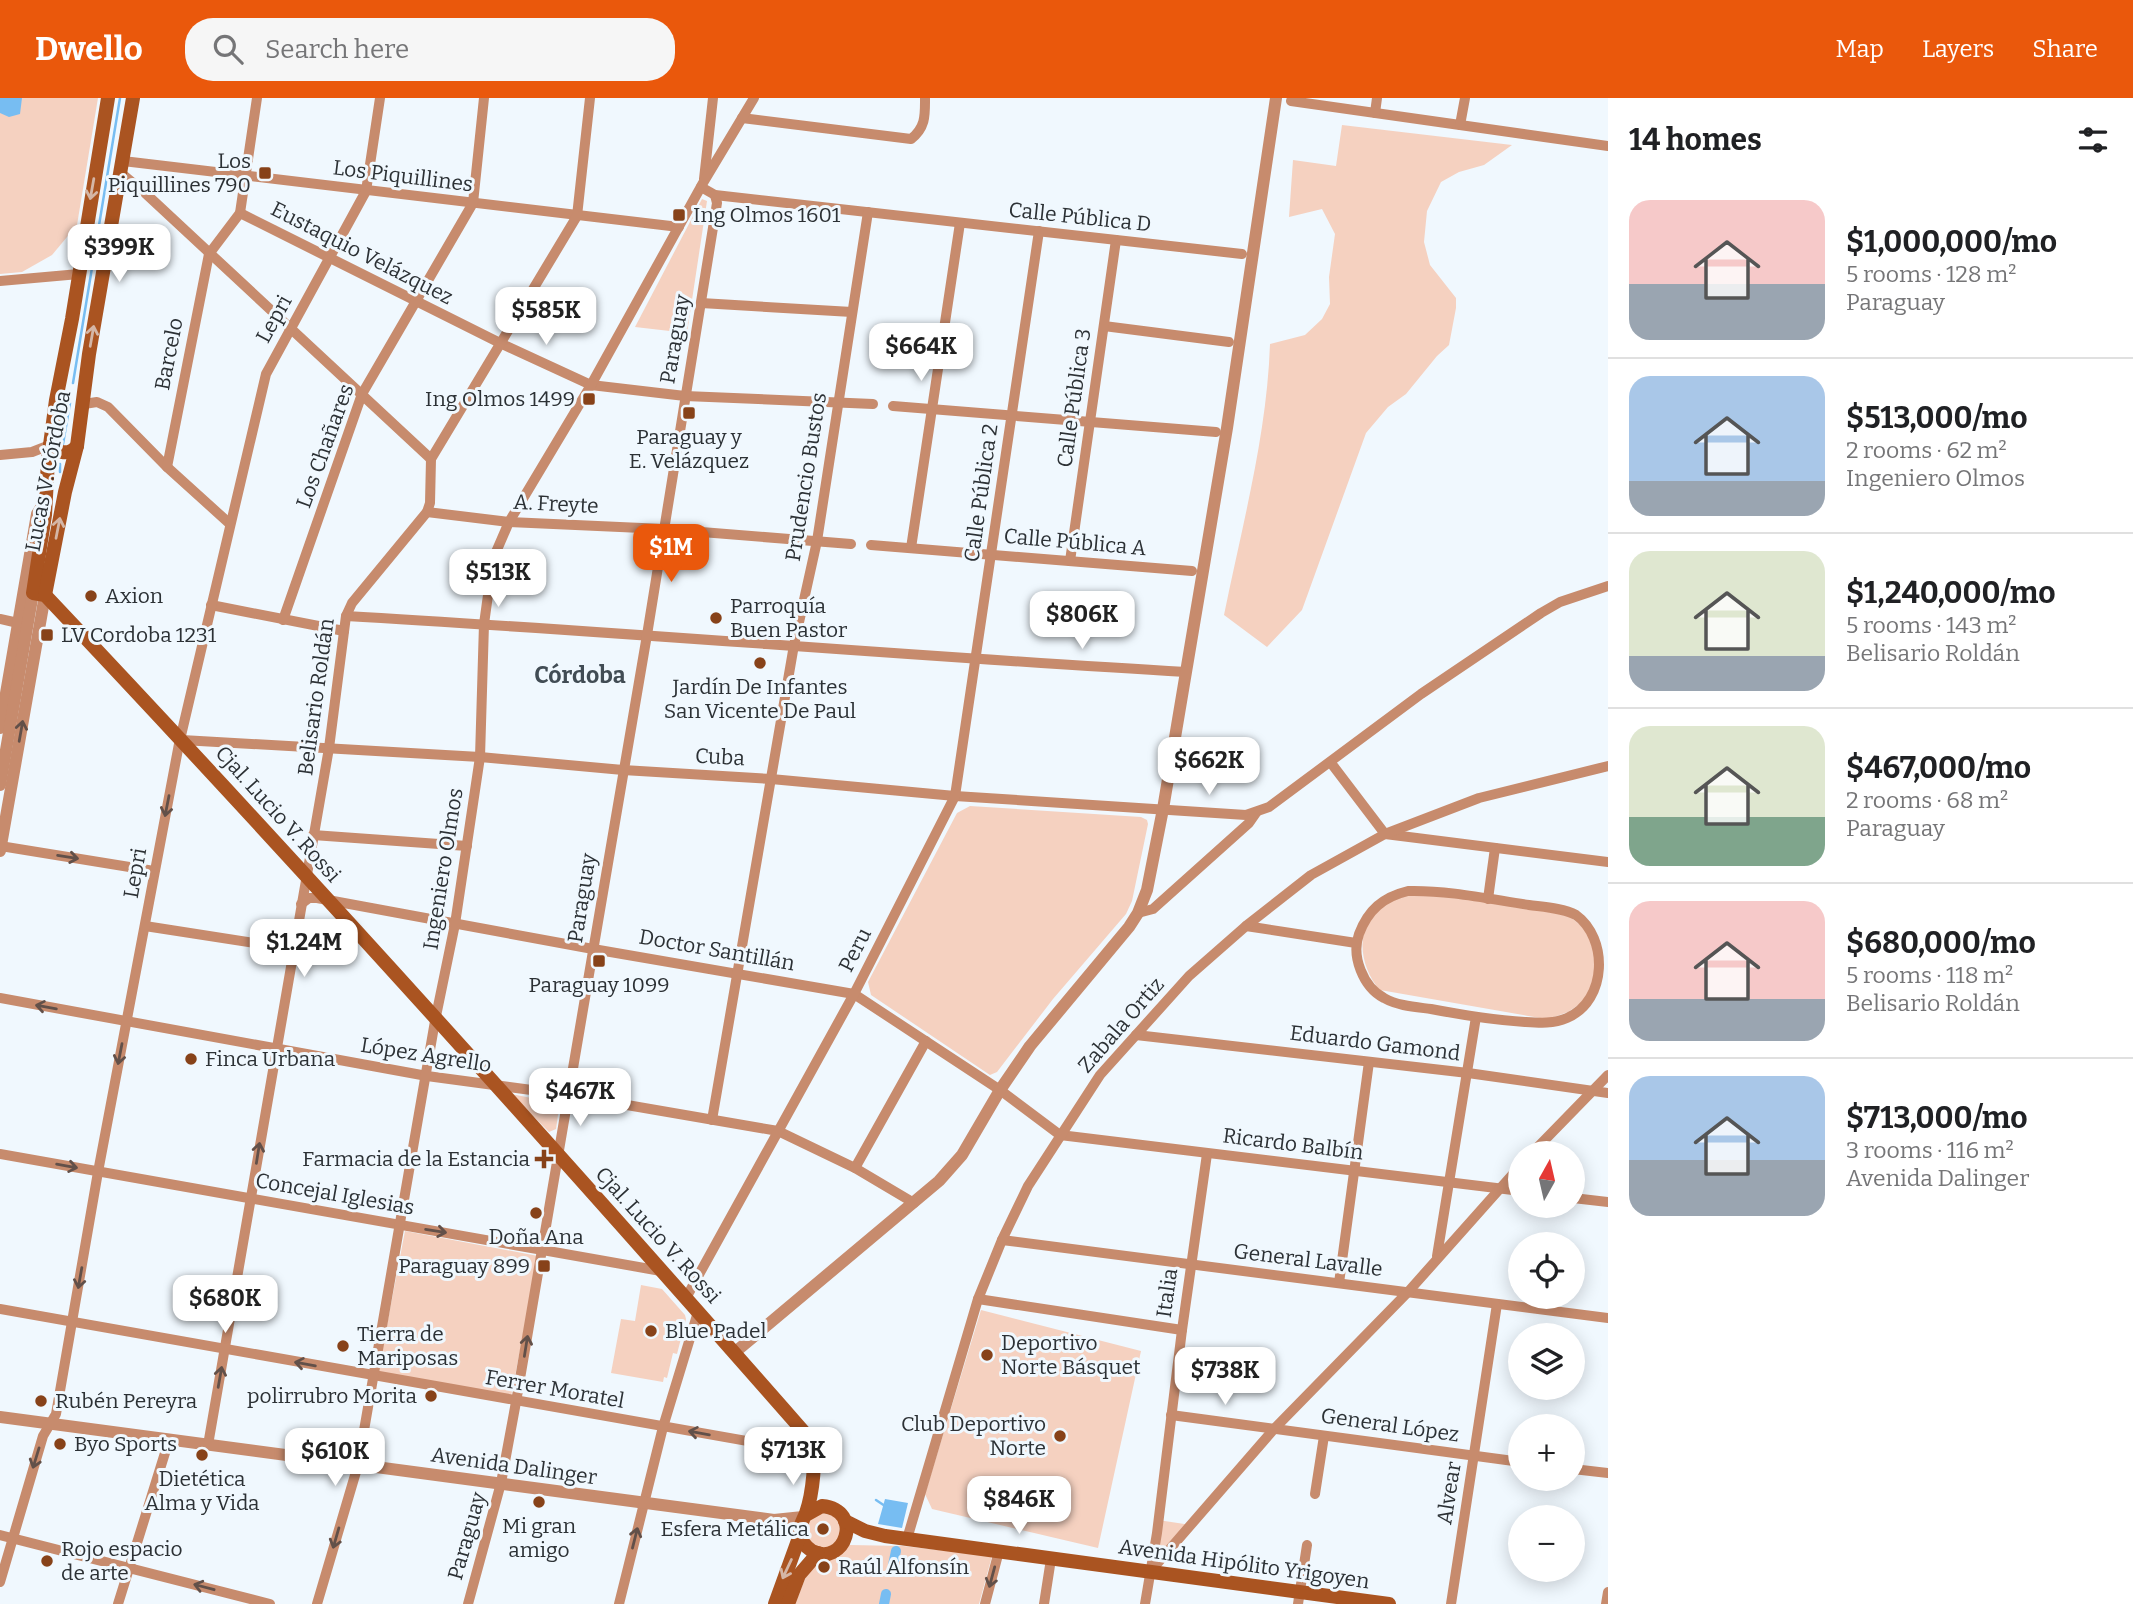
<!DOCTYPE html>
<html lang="en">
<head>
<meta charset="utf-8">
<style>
	:root { --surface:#fff; --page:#f6f6f6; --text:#202124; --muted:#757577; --line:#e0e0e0; --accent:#ea580c }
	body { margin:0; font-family:Bitter,serif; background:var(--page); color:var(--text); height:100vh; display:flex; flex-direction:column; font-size:26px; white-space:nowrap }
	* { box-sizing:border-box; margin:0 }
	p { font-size:23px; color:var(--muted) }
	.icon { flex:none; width:38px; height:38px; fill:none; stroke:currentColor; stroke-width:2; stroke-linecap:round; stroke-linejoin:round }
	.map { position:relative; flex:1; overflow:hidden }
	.sheet { display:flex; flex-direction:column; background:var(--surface); width:525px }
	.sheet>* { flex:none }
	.needle { width:46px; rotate:8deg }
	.buttons { position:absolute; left:1508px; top:1043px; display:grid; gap:14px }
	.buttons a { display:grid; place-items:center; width:77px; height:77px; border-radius:50%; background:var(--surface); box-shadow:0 4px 18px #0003; font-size:35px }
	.price { position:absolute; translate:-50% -60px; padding:0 16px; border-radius:14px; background:#fff; color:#222; font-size:23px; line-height:46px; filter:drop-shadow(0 2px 4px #0008) }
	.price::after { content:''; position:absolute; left:50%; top:42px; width:21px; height:16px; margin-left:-10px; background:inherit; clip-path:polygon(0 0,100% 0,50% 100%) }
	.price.selected { background:var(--accent); color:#fff }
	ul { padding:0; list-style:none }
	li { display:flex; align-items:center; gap:21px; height:175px; padding:0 21px }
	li+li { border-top:2px solid var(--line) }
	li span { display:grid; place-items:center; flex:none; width:196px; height:140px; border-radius:21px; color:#555 }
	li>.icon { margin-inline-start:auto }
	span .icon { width:84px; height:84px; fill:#fffc; stroke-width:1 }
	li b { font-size:30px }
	h2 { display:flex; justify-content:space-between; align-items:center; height:84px; padding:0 21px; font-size:30px }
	header { display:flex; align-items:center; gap:42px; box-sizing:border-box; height:98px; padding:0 35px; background:var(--accent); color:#fff }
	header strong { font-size:33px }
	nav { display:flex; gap:38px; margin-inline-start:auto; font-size:24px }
	.search { width:490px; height:63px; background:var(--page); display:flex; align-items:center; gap:18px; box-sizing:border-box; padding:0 24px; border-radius:28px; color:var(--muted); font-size:26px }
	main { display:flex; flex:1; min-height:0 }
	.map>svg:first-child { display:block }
</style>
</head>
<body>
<header>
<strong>Dwello</strong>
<div class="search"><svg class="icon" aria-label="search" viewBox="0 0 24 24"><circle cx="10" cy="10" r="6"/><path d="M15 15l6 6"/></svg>Search here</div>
<nav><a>Map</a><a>Layers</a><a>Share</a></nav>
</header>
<main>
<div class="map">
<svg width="1608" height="1506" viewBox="0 0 1608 1506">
	<rect width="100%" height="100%" fill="#f0f8fe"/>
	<g fill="#f5d1c0">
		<path d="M0,0H98L77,127L52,157L22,174L0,176Z"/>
		<path d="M1342,27L1512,47L1484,67L1459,74L1441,84L1427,113L1424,144L1430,167L1456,200V210L1449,247L1437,258L1406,296L1388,309L1366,335L1302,512L1267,549L1224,517C1242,428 1267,337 1270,246L1305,237L1322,221L1330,206L1329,179L1335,136L1322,111L1289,119L1293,62L1336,68Z"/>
		<path d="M702,101L707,103L687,235L635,229Z"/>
		<path d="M970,708L1141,719L1147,722L1148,726L1132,803L1126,816L1053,901L997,974L990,977L871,897L868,884L957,715Z"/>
		<path d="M1411,794L1566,815L1587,833L1597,860L1591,891L1581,905L1568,914L1551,920H1540L1380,892C1360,870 1353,829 1381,809C1390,803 1401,799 1411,794Z"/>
		<path d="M511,996L557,1005L559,1010L556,1031L549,1034Z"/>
		<path d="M405,1133L538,1158L511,1299L378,1274Z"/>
		<path d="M641,1187L662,1191L685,1217L686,1221L677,1256L673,1255L667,1280L664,1279L663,1284L611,1275L621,1221L635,1223Z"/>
		<path d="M981,1212L1141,1253L1098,1450L932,1411L925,1396Z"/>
		<path d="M816,1413L840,1420L839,1445L819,1452L803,1434Z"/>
		<path d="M1158,1422L1191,1427L1151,1467Z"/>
		<path d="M850,1447L903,1448L992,1458L979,1506H795L805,1481L815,1465Z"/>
	</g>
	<g fill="#77bdf2">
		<path d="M0,0H22L20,16L9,19L0,15Z"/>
		<path d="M885,1401L908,1405L902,1430L878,1426Z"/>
	</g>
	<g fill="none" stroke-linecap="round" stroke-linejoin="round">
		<g stroke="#77bdf2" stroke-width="2.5">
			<path d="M73,285L120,0"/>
			<path d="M63,346L70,305"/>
			<path d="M60,374V366"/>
			<path d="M876,1402L885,1408"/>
		</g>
		<g stroke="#77bdf2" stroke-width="10">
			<path d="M893,1467L896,1453"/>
			<path d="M884,1506L886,1496"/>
		</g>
		<g stroke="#c78b6d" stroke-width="10">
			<path d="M1292,0L1291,3L1608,48"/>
			<path d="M1375,15L1377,0"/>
			<path d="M742,20L911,41C926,29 925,17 925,0"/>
			<path d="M1460,27L1465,0"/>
			<path d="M123,63L679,129"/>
			<path d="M121,75L144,94L431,361"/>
			<path d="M704,81L713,0"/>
			<path d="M701,89L715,97L1242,156"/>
			<path d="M240,115L502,246L591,287L685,298L873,306"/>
			<path d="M0,183L79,176"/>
			<path d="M701,205L852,214"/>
			<path d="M1104,228L1229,244"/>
			<path d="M84,306L97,304L108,309L167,369L230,426"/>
			<path d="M893,308L1216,334"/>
			<path d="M0,357L32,354L50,347"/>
			<path d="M167,369L209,156L240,115L257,0"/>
			<path d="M427,414L509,424L664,431L851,446"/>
			<path d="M871,447L1192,473"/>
			<path d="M911,450L960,125"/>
			<path d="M1070,463L1116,142"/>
			<path d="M211,507L344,533"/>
			<path d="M346,518C626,534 906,558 1186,574"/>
			<path d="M0,521L18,525"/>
			<path d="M283,522L362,296L473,105L484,0"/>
			<path d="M182,642L480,659L623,672L771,681L955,698L1246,717L1269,709L1421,596L1541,515L1560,504L1608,488"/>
			<path d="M1331,665L1385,736L1608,764"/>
			<path d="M313,737L467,748"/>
			<path d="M0,748L154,773"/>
			<path d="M1408,793C1448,792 1489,801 1529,807C1544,809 1563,810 1576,817C1608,840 1608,902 1567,920C1553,926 1540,925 1525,924C1494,922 1462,917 1431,911C1416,909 1398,908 1384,900C1363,889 1351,858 1359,836C1368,812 1383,799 1408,793Z"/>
			<path d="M1488,801L1495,750"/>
			<path d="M301,806L309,800H317L593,851L854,896L1000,992L1060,1037L1521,1093"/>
			<path d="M1138,815L1153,811L1249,725L1256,715"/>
			<path d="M145,828L293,851"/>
			<path d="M1246,828L1356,845"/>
			<path d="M0,900L427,978L569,997L778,1033L855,1070L914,1105"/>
			<path d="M1136,937L1468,975L1608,995"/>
			<path d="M712,1022L794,547L817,443L868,114"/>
			<path d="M1532,1055L1608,977"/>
			<path d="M0,1056L661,1173"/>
			<path d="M855,1070L926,943"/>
			<path d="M1573,1100L1608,1104"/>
			<path d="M1002,1142L1608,1220"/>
			<path d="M1437,1158L1476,919"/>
			<path d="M1339,1185L1369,964"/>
			<path d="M686,1200L854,896L955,698L1039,133"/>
			<path d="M978,1201L1182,1232"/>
			<path d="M0,1211L815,1355"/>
			<path d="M1171,1317L1521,1364"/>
			<path d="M208,1347L329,650L346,518L352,505L427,414L430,405L431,361L577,118L590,0"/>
			<path d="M1573,1371L1608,1375"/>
			<path d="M1315,1396L1324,1338"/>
			<path d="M0,1437L270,1506"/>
			<path d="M907,1441L978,1201L1002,1142L1028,1088L1100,977L1189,878L1246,828L1311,777L1385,736L1479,700L1608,668"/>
			<path d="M1149,1475L1274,1331L1408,1194L1521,1067"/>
			<path d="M0,1484L43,1338L56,1316L98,1074L179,646L266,276L366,93L380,0"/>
			<path d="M118,1506L169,1342"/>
			<path d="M317,1506L358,1367L435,923L455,826L480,659L484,526L493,461L509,424L591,287L703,85L754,0"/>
			<path d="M468,1506L501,1385L516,1304L647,537L717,105L715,97"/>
			<path d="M619,1506L663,1329L698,1214"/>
			<path d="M985,1506L999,1453"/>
			<path d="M1044,1506L1051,1461"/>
			<path d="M1145,1506L1157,1435L1182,1232L1207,1056"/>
			<path d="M1298,1506L1307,1447"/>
			<path d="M1451,1506L1497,1206"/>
			<path d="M1606,1506L1608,1494"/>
		</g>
		<g stroke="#c78b6d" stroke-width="12">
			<path d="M0,630L37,416L44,405"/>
			<path d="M0,687L33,495"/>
			<path d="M0,753L45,497"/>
			<path d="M734,1255L939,1083L962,1057L1000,992L1030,948L1129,829L1138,815L1147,792L1163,711L1227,330L1276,0"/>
			<path d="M0,1319L774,1422L803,1419"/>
		</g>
		<g stroke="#aa5421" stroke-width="14">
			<path d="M108,0L72,221L56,302L48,362L45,417L33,495L45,497C306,773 560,1056 810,1341C818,1357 812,1398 806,1415C803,1423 799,1427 800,1436C801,1443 806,1449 812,1453C845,1470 865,1412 822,1408L806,1417"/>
			<path d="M50,347C58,355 69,358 77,348"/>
			<path d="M45,497L65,394L77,348L89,256L133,0"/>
			<path d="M845,1423L865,1433L885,1438L1389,1506"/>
			<path d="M775,1506L800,1437"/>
			<path d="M788,1506L799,1477L818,1455"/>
		</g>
	</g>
	<defs><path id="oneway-shaft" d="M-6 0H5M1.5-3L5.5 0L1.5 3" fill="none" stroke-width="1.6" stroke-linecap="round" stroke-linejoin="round" transform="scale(1.75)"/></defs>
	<g stroke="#d4b6a6">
		<use href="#oneway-shaft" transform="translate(92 91) rotate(100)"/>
		<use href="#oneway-shaft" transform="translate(92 238) rotate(-80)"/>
		<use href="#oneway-shaft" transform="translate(58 430) rotate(-79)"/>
		<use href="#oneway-shaft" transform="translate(787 1471) rotate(115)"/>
	</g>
	<g stroke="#625049">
		<use href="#oneway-shaft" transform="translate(21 633) rotate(-80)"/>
		<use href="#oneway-shaft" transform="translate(167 708) rotate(101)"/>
		<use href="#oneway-shaft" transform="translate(68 759) rotate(9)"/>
		<use href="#oneway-shaft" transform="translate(46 909) rotate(-170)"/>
		<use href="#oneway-shaft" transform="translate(120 956) rotate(101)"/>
		<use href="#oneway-shaft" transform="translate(258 1055) rotate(-81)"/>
		<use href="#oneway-shaft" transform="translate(67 1068) rotate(10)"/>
		<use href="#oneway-shaft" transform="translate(436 1133) rotate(9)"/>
		<use href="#oneway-shaft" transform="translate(80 1180) rotate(100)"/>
		<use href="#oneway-shaft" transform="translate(526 1248) rotate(-81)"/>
		<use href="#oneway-shaft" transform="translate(305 1266) rotate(-170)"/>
		<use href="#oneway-shaft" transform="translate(220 1279) rotate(-80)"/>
		<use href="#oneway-shaft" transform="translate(699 1335) rotate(-170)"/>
		<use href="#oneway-shaft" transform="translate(36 1360) rotate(107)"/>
		<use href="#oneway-shaft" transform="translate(336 1440) rotate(106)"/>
		<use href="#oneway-shaft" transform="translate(635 1440) rotate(-76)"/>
		<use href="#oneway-shaft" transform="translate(992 1479) rotate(105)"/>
		<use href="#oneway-shaft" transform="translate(204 1489) rotate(-165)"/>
	</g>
	<g fill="#874219" stroke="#f0f8fe" stroke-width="2.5">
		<rect x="258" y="68" width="14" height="14" rx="3.5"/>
		<rect x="672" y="110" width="14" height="14" rx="3.5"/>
		<rect x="582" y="294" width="14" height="14" rx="3.5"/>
		<rect x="682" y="308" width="14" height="14" rx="3.5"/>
		<circle cx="91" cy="498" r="7"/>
		<circle cx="716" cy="520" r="7"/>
		<rect x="40" y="530" width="14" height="14" rx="3.5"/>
		<circle cx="760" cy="565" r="7"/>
		<rect x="592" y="856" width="14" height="14" rx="3.5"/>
		<circle cx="191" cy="961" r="7"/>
		<path d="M540.5 1050.5h7v7h7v7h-7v7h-7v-7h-7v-7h7z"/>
		<circle cx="536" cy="1115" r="7"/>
		<rect x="537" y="1161" width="14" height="14" rx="3.5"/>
		<circle cx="651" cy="1233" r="7"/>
		<circle cx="343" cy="1248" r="7"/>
		<circle cx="987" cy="1257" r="7"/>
		<circle cx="431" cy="1298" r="7"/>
		<circle cx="41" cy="1303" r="7"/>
		<circle cx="1060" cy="1338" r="7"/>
		<circle cx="60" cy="1346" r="7"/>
		<circle cx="202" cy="1357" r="7"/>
		<circle cx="539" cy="1404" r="7"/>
		<circle cx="823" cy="1431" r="7"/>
		<circle cx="47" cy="1463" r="7"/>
		<circle cx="824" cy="1469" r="7"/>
	</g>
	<g text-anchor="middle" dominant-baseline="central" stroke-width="6" stroke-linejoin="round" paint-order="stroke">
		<g font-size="21" fill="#2c3135" stroke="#f0f8fe" text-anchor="start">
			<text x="251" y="63" text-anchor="end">Los<tspan x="251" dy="24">Piquillines 790</tspan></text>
			<text x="693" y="117">Ing Olmos 1601</text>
			<text x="575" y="301" text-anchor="end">Ing Olmos 1499</text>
			<text x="689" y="339" text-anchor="middle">Paraguay y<tspan x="689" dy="24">E. Velázquez</tspan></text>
			<text x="105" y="498">Axion</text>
			<text x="730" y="508">Parroquía<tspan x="730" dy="24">Buen Pastor</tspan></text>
			<text x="61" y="537">LV Cordoba 1231</text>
			<text x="760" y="589" text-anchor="middle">Jardín De Infantes<tspan x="760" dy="24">San Vicente De Paul</tspan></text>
			<text x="599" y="887" text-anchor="middle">Paraguay 1099</text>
			<text x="205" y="961">Finca Urbana</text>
			<text x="530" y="1061" text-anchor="end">Farmacia de la Estancia</text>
			<text x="536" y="1139" text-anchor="middle">Doña Ana</text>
			<text x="530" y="1168" text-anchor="end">Paraguay 899</text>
			<text x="665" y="1233">Blue Padel</text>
			<text x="357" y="1236">Tierra de<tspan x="357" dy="24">Mariposas</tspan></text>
			<text x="1001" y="1245">Deportivo<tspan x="1001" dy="24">Norte Básquet</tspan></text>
			<text x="417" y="1298" text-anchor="end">polirrubro Morita</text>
			<text x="55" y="1303">Rubén Pereyra</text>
			<text x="1046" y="1326" text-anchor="end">Club Deportivo<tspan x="1046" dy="24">Norte</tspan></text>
			<text x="74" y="1346">Byo Sports</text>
			<text x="202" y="1381" text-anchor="middle">Dietética<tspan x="202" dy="24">Alma y Vida</tspan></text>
			<text x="539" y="1428" text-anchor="middle">Mi gran<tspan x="539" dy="24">amigo</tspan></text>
			<text x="809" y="1431" text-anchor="end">Esfera Metálica</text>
			<text x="61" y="1451">Rojo espacio<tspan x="61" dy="24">de arte</tspan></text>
			<text x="838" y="1469">Raúl Alfonsín</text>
		</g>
		<g font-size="21" fill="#2c3135" stroke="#f0f8fe">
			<text transform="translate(403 78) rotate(7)">Los Piquillines</text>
			<text transform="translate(1080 119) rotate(6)">Calle Pública D</text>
			<text transform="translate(362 155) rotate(27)">Eustaquio Velázquez</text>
			<text transform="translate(274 221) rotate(-61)">Lepri</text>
			<text transform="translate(675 241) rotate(-80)">Paraguay</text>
			<text transform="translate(169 256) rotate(-79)">Barcelo</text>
			<text transform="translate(1074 300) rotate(-82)">Calle Pública 3</text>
			<text transform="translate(325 348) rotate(-70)">Los Chañares</text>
			<text transform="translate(48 373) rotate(-79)">Lucas V. Córdoba</text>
			<text transform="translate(806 379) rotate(-81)">Prudencio Bustos</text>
			<text transform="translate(981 395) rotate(-82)">Calle Pública 2</text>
			<text transform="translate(556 406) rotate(3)">A. Freyte</text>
			<text transform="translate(1075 444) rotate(5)">Calle Pública A</text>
			<text transform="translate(316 599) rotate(-82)">Belisario Roldán</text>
			<text transform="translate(720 659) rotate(3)">Cuba</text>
			<text transform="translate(278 716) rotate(48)">Cjal. Lucio V. Rossi</text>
			<text transform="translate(443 771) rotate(-81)">Ingeniero Olmos</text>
			<text transform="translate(135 775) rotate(-80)">Lepri</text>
			<text transform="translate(582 800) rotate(-81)">Paraguay</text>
			<text transform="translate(717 852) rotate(10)">Doctor Santillán</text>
			<text transform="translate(855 852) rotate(-63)">Peru</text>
			<text transform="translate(1121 927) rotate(-49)">Zabala Ortiz</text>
			<text transform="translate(1375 945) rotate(7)">Eduardo Gamond</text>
			<text transform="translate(426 957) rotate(9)">López Agrello</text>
			<text transform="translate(1293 1046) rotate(7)">Ricardo Balbín</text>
			<text transform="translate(335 1096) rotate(10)">Concejal Iglesias</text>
			<text transform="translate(658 1137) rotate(48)">Cjal. Lucio V. Rossi</text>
			<text transform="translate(1308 1162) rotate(7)">General Lavalle</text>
			<text transform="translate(1167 1195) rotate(-82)">Italia</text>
			<text transform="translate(555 1291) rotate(10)">Ferrer Moratel</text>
			<text transform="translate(1390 1327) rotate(8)">General López</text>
			<text transform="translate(514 1368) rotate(8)">Avenida Dalinger</text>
			<text transform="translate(1449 1395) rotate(-81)">Alvear</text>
			<text transform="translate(467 1438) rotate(-74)">Paraguay</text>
			<text transform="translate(1244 1466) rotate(8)">Avenida Hipólito Yrigoyen</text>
		</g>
		<g font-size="23" font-weight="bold" fill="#414c54" stroke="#f0f8fe">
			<text x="580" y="577">Córdoba</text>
		</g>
	</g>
</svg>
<div class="buttons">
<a><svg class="needle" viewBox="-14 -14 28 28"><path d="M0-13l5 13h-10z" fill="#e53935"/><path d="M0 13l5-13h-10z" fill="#757577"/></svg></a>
<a><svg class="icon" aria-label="locate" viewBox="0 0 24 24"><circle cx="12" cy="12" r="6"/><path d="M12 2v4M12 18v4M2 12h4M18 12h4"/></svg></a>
<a><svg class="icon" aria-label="layers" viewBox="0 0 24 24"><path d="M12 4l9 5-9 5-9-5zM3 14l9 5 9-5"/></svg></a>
<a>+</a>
<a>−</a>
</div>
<b class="price" style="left:119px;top:186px">$399K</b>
<b class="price" style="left:546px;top:249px">$585K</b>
<b class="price" style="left:921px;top:285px">$664K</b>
<b class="price selected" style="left:671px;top:486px">$1M</b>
<b class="price" style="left:498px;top:511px">$513K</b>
<b class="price" style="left:1082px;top:553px">$806K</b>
<b class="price" style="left:1209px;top:699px">$662K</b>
<b class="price" style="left:304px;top:881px">$1.24M</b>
<b class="price" style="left:580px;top:1030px">$467K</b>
<b class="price" style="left:225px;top:1237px">$680K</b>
<b class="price" style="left:1225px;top:1309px">$738K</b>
<b class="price" style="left:793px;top:1389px">$713K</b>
<b class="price" style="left:335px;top:1390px">$610K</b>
<b class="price" style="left:1019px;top:1438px">$846K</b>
</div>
<section class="sheet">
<h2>14 homes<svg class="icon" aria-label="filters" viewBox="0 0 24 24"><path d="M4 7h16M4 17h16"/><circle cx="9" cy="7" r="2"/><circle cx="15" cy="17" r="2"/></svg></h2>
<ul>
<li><span style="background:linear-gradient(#f6c9c9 60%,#9aa5b1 0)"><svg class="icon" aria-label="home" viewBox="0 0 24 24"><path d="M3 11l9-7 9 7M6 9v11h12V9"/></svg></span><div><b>$1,000,000/mo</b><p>5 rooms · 128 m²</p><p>Paraguay</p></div></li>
<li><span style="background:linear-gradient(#a9c7e8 75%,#9aa5b1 0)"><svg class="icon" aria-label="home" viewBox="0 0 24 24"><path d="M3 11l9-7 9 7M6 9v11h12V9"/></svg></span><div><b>$513,000/mo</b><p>2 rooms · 62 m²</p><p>Ingeniero Olmos</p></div></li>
<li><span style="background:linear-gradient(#dfe7d0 75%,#9aa5b1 0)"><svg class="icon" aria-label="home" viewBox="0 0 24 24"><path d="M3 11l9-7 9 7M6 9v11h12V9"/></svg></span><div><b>$1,240,000/mo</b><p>5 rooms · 143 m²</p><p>Belisario Roldán</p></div></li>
<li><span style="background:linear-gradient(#dfe7d0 65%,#7fa58c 0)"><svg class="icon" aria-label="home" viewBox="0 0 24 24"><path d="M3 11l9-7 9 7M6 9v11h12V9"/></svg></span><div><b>$467,000/mo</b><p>2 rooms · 68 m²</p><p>Paraguay</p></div></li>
<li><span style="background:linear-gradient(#f6c9c9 70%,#9aa5b1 0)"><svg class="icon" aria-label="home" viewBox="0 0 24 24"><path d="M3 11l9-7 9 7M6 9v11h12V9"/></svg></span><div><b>$680,000/mo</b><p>5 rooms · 118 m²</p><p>Belisario Roldán</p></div></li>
<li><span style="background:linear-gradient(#a9c7e8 60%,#9aa5b1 0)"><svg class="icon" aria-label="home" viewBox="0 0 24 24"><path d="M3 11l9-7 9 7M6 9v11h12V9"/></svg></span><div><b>$713,000/mo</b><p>3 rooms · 116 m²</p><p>Avenida Dalinger</p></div></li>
</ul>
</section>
</main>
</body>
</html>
